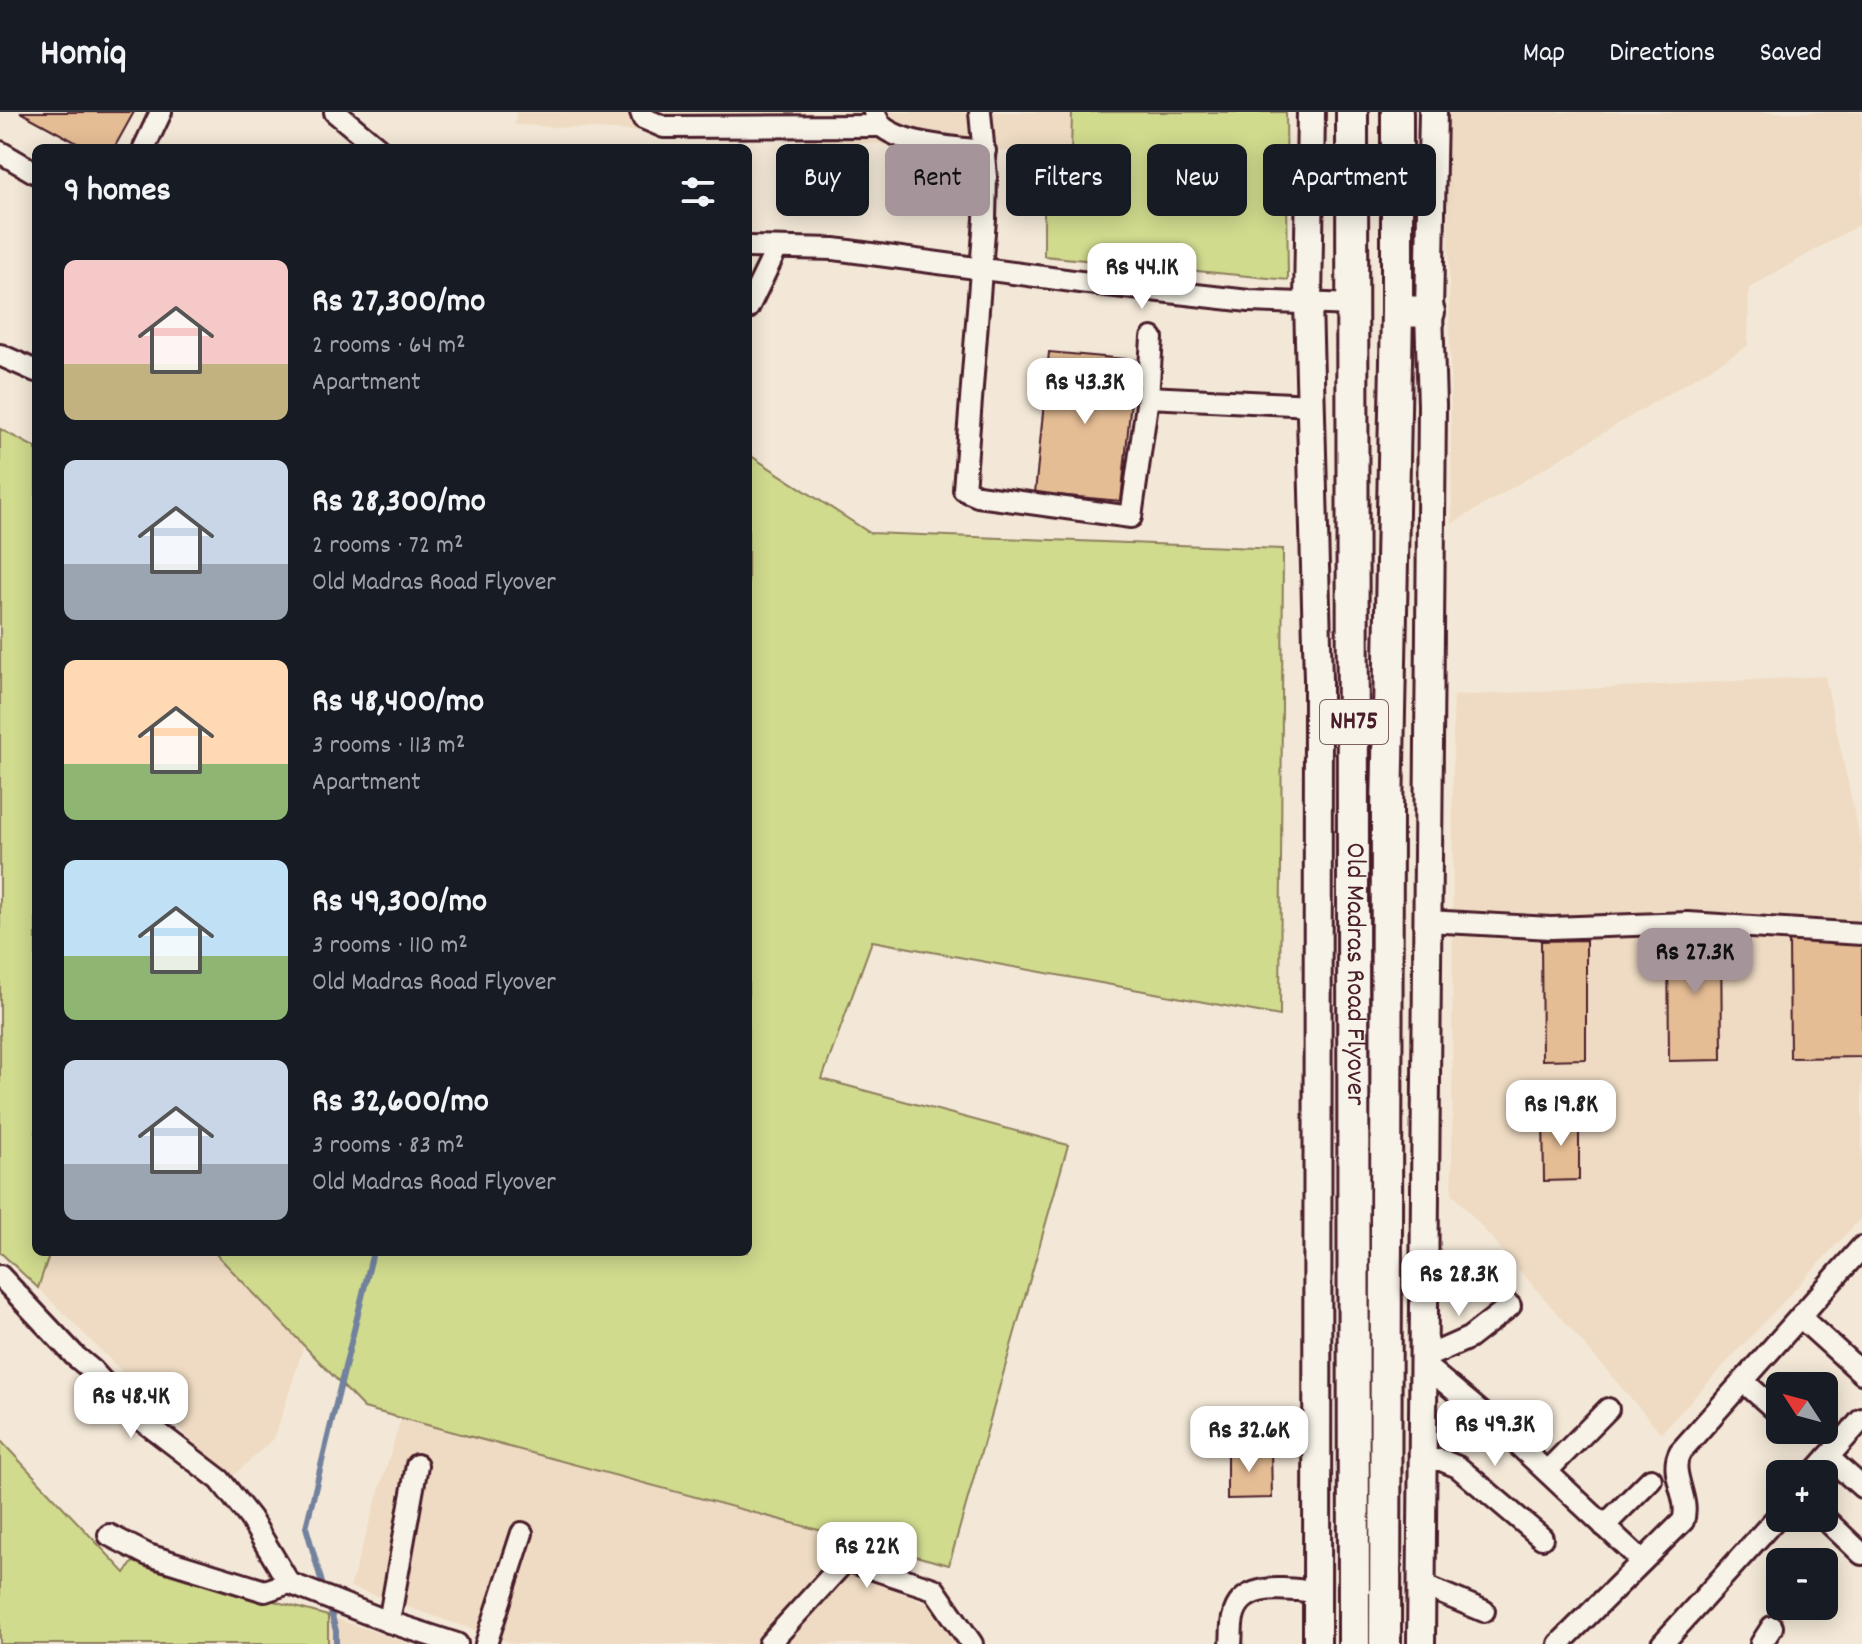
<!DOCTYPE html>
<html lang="en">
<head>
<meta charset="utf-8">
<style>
	:root { --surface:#171b24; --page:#20242c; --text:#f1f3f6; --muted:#9ea1a6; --line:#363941; --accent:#a6949b }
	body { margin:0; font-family:Dekko,sans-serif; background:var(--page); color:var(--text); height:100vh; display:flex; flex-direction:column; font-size:30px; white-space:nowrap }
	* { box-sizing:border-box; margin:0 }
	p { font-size:26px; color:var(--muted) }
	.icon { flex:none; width:44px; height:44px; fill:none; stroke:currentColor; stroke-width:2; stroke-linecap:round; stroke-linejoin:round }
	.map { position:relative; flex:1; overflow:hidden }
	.details { position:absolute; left:32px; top:32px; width:720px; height:1112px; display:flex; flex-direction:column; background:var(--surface); border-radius:12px; box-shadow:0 4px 20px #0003 }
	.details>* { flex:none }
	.banner { position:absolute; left:776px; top:32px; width:760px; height:72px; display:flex; gap:16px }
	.needle { width:52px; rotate:306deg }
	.fabs { position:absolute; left:1766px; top:1260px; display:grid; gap:16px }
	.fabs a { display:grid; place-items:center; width:72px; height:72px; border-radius:12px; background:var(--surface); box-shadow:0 4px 20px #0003; font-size:40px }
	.price { position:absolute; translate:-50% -68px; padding:0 18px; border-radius:16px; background:#fff; color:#222; font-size:26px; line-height:52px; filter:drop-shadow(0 2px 4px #0008) }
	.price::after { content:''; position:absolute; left:50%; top:48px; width:24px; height:18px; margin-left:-12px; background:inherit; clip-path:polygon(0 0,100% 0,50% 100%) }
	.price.selected { background:var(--accent); color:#111 }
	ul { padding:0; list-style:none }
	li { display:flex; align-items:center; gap:24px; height:200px; padding:0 32px }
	li span { display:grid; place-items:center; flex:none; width:224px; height:160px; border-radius:12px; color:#555 }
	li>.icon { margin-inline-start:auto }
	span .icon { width:96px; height:96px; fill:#fffc; stroke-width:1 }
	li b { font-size:34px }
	h2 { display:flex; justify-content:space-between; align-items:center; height:96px; padding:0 32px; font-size:34px }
	.tag { padding:0 28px; border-radius:12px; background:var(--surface); box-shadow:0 4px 20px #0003; font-size:28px; line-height:72px }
	.tag.selected { background:var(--accent); color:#111 }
	header { display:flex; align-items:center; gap:48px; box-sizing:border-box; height:112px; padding:0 40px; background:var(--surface); border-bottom:2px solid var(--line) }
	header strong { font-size:38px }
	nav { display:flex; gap:44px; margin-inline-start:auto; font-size:28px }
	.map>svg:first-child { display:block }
</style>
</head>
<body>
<header>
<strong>Homiq</strong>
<nav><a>Map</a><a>Directions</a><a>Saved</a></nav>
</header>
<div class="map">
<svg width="1862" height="1532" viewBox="0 0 1862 1532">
	<rect width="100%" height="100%" fill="#f3e8d7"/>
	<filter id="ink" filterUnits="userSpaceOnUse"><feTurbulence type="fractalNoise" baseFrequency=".0125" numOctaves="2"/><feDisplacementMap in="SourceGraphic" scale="16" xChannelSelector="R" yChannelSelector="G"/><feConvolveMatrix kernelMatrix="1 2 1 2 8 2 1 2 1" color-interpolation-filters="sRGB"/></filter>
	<g filter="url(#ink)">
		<g fill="#efdbc3">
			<path d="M516,0H1072L1071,42L515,13Z"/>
			<path d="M1447,0H1862V111L1749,176L1748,234L1452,412Z"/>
			<path d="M1825,564L1862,736V1105L1661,1321L1452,1081L1453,584Z"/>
			<path d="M50,1140H214L304,1233L275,1325L230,1367L38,1176Z"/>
			<path d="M401,1306L854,1428L758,1532H514L350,1475Z"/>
			<path d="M852,1458L929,1492L958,1532H784Z"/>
			<path d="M328,1504L410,1532H328Z"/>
		</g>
		<g fill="#d0db8e" stroke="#8d7d5c" stroke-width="2">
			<path d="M1072,0H1286L1288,168L1044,144V41L1071,42Z"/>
			<path d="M0,317L36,336V1140H50L38,1176L0,1140Z"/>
			<path d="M748,342L870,421L1283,437L1280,904L872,829L822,967L1068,1033L949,1453L364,1296L214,1140H748Z"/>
			<path d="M0,1328L125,1461L133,1450L328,1504V1532H0Z"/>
		</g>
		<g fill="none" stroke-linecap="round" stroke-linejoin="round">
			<g stroke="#72819e" stroke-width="6">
				<path d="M324,1478L306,1415L373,1140"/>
				<path d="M329,1493L336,1519V1532"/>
			</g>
		</g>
		<g fill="#e5bd95" stroke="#4a1f2b" stroke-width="2">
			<path d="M20,0H134L114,36H86Z"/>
			<path d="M1049,240L1135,248L1121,389L1035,381Z"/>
			<path d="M1721,818L1722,948L1669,949L1668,819Z"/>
			<path d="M1862,827V945L1790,946L1789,828Z"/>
			<path d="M1586,828V947L1542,948L1541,829Z"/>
			<path d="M1579,1003V1068L1544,1069L1543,1004Z"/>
			<path d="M1271,1336L1272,1386L1227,1387V1337Z"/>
		</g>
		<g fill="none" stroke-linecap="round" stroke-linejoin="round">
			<g stroke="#4a1f2b" stroke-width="26">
				<g id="minor">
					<path d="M335,0L378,36"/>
					<path d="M641,0L643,6L664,15L881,14"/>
					<path d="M874,0C877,6 879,12 884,16C907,33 957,36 985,39"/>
					<path d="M980,0L986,65L985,107L964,378L978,384L1131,405L1148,285L1312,293"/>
					<path d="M144,36L161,0"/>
					<path d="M0,40L36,61"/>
					<path d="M748,135L834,137L1080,170L1249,189L1354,193"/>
					<path d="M748,196L777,136"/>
					<path d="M0,243L36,259"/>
					<path d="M1148,285L1152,226"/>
					<path d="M1427,809L1551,816L1688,811L1862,822"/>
					<path d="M0,1164L75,1244L92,1258L126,1296L220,1368L250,1406L289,1471"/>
					<path d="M1800,1205L1862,1261"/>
					<path d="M1424,1246L1469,1226L1510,1194"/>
					<path d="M1424,1253L1499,1315L1642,1449"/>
					<path d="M1743,1269L1780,1302"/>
					<path d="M1828,1345L1862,1375"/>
					<path d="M1423,1348H1441L1458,1355L1542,1426"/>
					<path d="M1547,1359L1608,1297"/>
					<path d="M1813,1362L1862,1307"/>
					<path d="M1824,1406L1862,1442"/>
					<path d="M1604,1414L1651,1367"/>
					<path d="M109,1423L148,1443L265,1479L289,1471L389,1510L457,1532"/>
					<path d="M1422,1473L1484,1499"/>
					<path d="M389,1510L417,1353"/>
					<path d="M486,1532L522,1421"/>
					<path d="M769,1532L846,1448L934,1477L972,1532"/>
					<path d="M1231,1532C1232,1524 1231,1514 1233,1506C1241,1467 1288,1478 1318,1480"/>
					<path d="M1559,1532L1683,1409C1691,1387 1668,1361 1680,1340L1862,1135"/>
					<path d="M1662,1532L1780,1402"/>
					<path d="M1761,1532L1772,1515"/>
				</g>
			</g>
			<g stroke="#4a1f2b" stroke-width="32">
				<g id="major">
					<path d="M1311,0L1308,190L1318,568L1317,1532"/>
					<path d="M1421,1532L1432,293L1429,200L1433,0"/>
				</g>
			</g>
			<g stroke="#4a1f2b" stroke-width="36">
				<g id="highway">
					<path id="s1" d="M1352,0L1354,1532"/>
					<path d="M1397,199L1429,200"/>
					<path d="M1385,1532L1387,700L1397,199V0"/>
				</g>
			</g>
			<use href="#minor" stroke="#f7f3e8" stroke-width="20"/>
			<use href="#major" stroke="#f7f3e8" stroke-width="26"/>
			<use href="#highway" stroke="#f7f3e8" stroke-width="30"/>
		</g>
	</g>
	<g text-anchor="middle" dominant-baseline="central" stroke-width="6" stroke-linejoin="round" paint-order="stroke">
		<rect fill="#f7f3e8" stroke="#7e5f64" stroke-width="2" x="1320" y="588" width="68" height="44" rx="6"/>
		<g font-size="26" font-weight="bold" fill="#4a1f2b">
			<text x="1354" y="610">NH75</text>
		</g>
		<g font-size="28" fill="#4a1f2b" stroke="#f7f3e8">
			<text stroke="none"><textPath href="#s1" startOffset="862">Old Madras Road Flyover</textPath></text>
		</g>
	</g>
</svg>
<div class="fabs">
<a><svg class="needle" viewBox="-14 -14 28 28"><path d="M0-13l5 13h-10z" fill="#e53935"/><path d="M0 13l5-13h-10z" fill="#9ea1a6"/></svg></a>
<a>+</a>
<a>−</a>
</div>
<b class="price" style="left:1142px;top:199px">Rs 44.1K</b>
<b class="price" style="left:1085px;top:314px">Rs 43.3K</b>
<b class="price selected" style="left:1695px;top:884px">Rs 27.3K</b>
<b class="price" style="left:1561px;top:1036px">Rs 19.8K</b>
<b class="price" style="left:1459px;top:1206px">Rs 28.3K</b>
<b class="price" style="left:131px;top:1328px">Rs 48.4K</b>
<b class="price" style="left:1495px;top:1356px">Rs 49.3K</b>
<b class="price" style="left:1249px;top:1362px">Rs 32.6K</b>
<b class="price" style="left:867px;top:1478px">Rs 22K</b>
<div class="banner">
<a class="tag">Buy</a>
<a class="tag selected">Rent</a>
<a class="tag">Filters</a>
<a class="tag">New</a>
<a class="tag">Apartment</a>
</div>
<section class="details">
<h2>9 homes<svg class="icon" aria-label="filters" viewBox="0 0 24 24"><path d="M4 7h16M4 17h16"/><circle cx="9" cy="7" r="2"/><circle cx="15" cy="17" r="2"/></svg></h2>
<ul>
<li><span style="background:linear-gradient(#f6c9c9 65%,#c2b280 0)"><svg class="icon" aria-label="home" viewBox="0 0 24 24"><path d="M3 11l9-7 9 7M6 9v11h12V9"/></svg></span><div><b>Rs 27,300/mo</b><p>2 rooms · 64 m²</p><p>Apartment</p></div></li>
<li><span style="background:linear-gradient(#c9d6e8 65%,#9aa5b1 0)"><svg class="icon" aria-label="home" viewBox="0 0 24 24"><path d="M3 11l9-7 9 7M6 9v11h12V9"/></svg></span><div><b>Rs 28,300/mo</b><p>2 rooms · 72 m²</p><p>Old Madras Road Flyover</p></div></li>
<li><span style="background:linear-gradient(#ffd9b3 65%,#8fb573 0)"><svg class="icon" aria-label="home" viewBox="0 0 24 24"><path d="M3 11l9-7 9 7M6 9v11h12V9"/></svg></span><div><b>Rs 48,400/mo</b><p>3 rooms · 113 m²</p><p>Apartment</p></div></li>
<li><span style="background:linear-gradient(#bfe0f5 60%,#8fb573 0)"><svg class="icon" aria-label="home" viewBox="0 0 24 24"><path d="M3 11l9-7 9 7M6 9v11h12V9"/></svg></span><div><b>Rs 49,300/mo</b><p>3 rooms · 110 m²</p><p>Old Madras Road Flyover</p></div></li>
<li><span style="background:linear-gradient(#c9d6e8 65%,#9aa5b1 0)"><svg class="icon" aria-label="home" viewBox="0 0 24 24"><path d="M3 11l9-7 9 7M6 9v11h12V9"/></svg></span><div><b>Rs 32,600/mo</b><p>3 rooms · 83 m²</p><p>Old Madras Road Flyover</p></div></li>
</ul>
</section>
</div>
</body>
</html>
